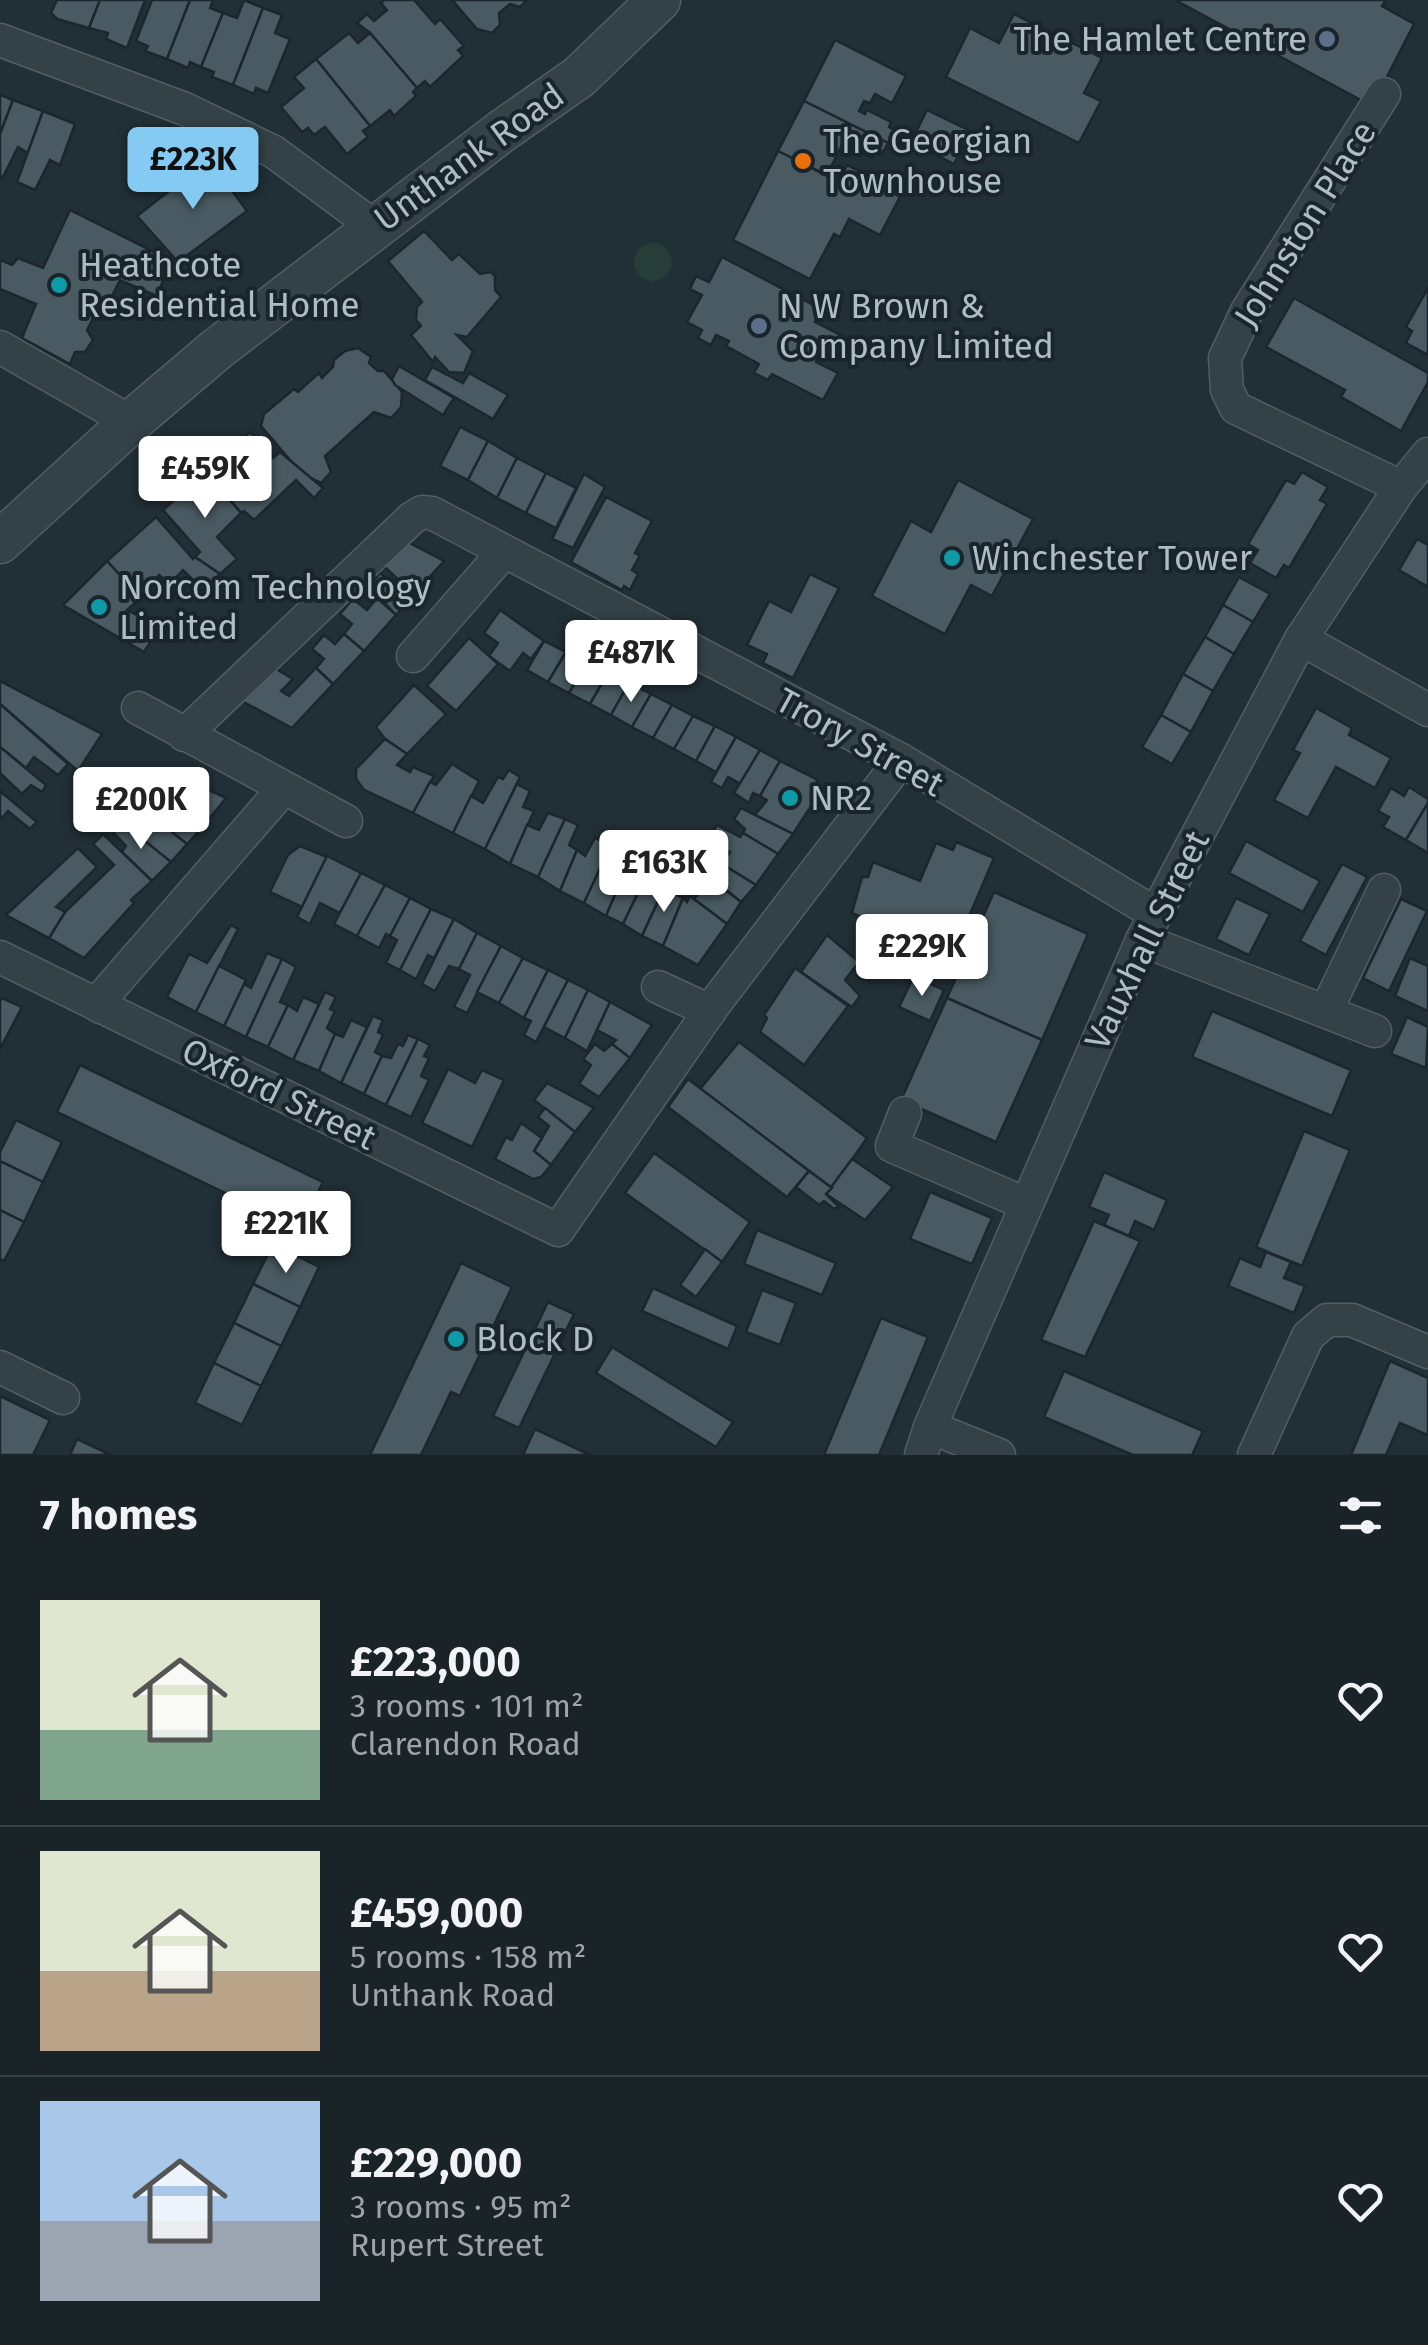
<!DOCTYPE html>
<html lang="en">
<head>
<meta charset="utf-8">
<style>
	:root { --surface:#192328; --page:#222b30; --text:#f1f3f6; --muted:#9fa4a8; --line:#374045; --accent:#85caf2 }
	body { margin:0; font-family:"Fira Sans",sans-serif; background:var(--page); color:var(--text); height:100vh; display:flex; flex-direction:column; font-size:38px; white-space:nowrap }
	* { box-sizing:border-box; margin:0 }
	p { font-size:32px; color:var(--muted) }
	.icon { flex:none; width:55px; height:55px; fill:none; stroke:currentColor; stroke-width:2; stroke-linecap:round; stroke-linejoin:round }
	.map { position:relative; height:1455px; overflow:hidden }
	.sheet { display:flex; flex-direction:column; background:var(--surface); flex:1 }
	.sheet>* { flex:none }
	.price { position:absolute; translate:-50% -85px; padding:0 22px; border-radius:10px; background:#fff; color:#222; font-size:32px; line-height:65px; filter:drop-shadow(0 2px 5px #0008) }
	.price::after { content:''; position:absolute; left:50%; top:60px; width:30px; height:22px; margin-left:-15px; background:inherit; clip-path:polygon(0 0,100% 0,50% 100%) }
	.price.active { background:var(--accent); color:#111 }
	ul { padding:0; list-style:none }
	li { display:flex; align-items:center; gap:30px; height:250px; padding:0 40px }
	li+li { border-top:2px solid var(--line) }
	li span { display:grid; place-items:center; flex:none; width:280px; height:200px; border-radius:0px; color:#555 }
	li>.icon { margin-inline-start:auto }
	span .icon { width:120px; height:120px; fill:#fffc; stroke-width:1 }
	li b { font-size:42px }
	h2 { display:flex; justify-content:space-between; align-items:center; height:120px; padding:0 40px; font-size:42px }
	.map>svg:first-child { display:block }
</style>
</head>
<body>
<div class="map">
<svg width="1428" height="1455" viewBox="0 0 1428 1455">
	<rect width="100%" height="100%" fill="#212f36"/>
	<circle fill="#273d38" cx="653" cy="262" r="19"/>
	<g fill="#495a62" stroke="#1c272d" stroke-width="2.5">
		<path d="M57,0H100L89,28L57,19L51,13Z"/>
		<path d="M100,0H145L127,48L106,39L108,33L89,28Z"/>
		<path d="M152,0H190L167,59L145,51L148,46L136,41Z"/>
		<path d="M190,0H213L210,8L223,13L201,67L190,62L188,68L167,59Z"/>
		<path d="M244,0L263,8L233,85L212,77L214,72L201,67L223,13L237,18Z"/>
		<path d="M384,0H414L435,24L440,19L464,46L458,50L463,56L430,87L425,81L417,88L370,33L357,23L367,14L374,21L387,10L381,3Z"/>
		<path d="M452,0H527L520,7L510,4L499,13L500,25L492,33L477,29Z"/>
		<path d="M1175,0H1386L1382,6L1414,24L1372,106Z"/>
		<path d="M263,8L282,15L275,33L290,39L268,93L256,88L254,94L233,85Z"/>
		<path d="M1014,14L1102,58L1084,93L1101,101L1079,143L946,77L970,28L999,43Z"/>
		<path d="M349,33L358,43L370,33L417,88L413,92L416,96L394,116L390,110L370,126L316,59Z"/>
		<path d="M835,40L906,76L892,103L875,94L870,103L864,101L859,111L865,114L867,110L891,122L889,127L894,130L888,143L804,101Z"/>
		<path d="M316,59L370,126L363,131L368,137L347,154L325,127L314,135L308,128L302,132L281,107L304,88L294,77Z"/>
		<path d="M0,95L13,100L0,134Z"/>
		<path d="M13,100L43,111L28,153L18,147L3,177L0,176V134Z"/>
		<path d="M804,101L888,143L881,156L874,153L872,158L850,147L853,142L845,139L827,175L778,151Z"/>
		<path d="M927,110L970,131L954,164L911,142Z"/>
		<path d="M43,111L75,124L60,165L50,160L35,190L17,182Z"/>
		<path d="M778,151L839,182L847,165L902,193L880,235L849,219L840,237L834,234L810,279L733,240Z"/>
		<path d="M209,160L247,211L178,262L137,216Z"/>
		<path d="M70,210L162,256L159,267L167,270L157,296L120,280L105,310L98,309L87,330L93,340L85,352H75L70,364L22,338L36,304L0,289V260L12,265L18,258L43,268Z"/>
		<path d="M424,231L452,260L459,254L480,274L491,272L495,276V290L501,297L467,337L457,335L473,351L464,373L449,372L435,357L433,362L411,335L421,326L416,320L417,307L422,302L388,261Z"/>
		<path d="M722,257L821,309L815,322L854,342L844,360L822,349L816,362L838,373L823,400L772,374L768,380L754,373L759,364L726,346L729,341L716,335L711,345L698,338L702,330L687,322L702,295L690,289L696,276L709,282Z"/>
		<path d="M1428,288V355L1406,343L1412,331L1406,327Z"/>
		<path d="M1294,298L1428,373V382L1401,431L1341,397L1345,390L1266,347Z"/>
		<path d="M358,348L371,357L369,363L378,371H384L402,392L401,407L391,418L374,412L325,456L331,472L321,483L302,474L261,426L264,414L294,389L298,392L319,373L322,378L333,367L334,360L345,351Z"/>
		<path d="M399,366L454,398L443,415L395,385L392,379Z"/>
		<path d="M432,367L463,383L469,373L508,395L493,419L425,380Z"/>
		<path d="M460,427L488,441L468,480L440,466Z"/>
		<path d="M250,432L273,458L280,452L323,488L314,498L296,480L254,520L244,511L241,513L206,472Z"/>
		<path d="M488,441L517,458L497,498L468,480Z"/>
		<path d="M517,458L546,473L526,513L497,498Z"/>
		<path d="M206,472L241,513L217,537L237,559L220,574L195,557L200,552L163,510Z"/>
		<path d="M1302,472L1328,487L1320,500L1327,504L1289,568L1284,565L1276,578L1250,563L1258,550L1248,544L1286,480L1294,484Z"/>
		<path d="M546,473L576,488L556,528L526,513Z"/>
		<path d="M584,474L605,487L573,548L552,539Z"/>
		<path d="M958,480L1033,519L992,596L971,585L945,634L872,596L911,521L931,532Z"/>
		<path d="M606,497L652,521L635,553L640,555L632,570L638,574L630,590L624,586L622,590L571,562Z"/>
		<path d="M156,517L193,559L195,557L220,574L203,590L183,570L170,584L159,575L141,598L107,561Z"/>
		<path d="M1417,539L1428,545V587L1399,570Z"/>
		<path d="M404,540L444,561L414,594L377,560Z"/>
		<path d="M107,561L141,598L127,610L160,627L144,652L63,605Z"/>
		<path d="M380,573L393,583L396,579L414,594L396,615L369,586Z"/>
		<path d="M810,574L839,588L793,678L763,663L767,654L747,645L769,601L791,612Z"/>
		<path d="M1239,577L1270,594L1253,622L1223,605Z"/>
		<path d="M377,598L396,615L364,651L344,634L352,624L340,614L353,599L367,610Z"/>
		<path d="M1223,605L1253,622L1234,654L1205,637Z"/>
		<path d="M500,610L544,641L531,659L523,653L510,671L489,656L498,643L484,633Z"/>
		<path d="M344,634L364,651L333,684L316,668L324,659L312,649L324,635L335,644Z"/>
		<path d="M1205,637L1234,654L1213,691L1183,674Z"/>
		<path d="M469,638L498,664L456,711L427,686Z"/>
		<path d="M544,641L566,652L548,682L527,670Z"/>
		<path d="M566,652L587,663L569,693L548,682Z"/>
		<path d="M587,663L608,673L590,704L569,693Z"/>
		<path d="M316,668L333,684L292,728L242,701L276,669L293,679L281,691L289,696Z"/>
		<path d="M608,673L629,683L611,715L590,704Z"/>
		<path d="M1183,674L1213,691L1191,732L1161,715Z"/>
		<path d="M0,681L102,734L78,771L0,704Z"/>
		<path d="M629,683L651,694L632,727L611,715Z"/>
		<path d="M414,685L446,714L407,754L385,739L376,727Z"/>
		<path d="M651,694L672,705L653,738L632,727Z"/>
		<path d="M0,704L68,764L58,775L34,757L26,768L0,747Z"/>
		<path d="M672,705L693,716L674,749L653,738Z"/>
		<path d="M1316,708L1352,728L1349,735L1391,758L1375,788L1336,767L1308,818L1274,800L1300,753L1293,750Z"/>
		<path d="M1161,715L1191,732L1172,764L1142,747Z"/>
		<path d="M693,716L715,726L696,761L674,749Z"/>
		<path d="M715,726L736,737L716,772L696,761Z"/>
		<path d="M736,737L760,750L741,784L728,777L722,788L711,782Z"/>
		<path d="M385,739L407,754L397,765L410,772L413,767L434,776L413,813L364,790L356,779V769Z"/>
		<path d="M0,747L46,785L42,792L31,785L22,794L0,773Z"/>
		<path d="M760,750L780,761L760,796L753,793L749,803L734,793Z"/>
		<path d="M780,761L816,779L820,792L793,834L755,815L767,800L760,796Z"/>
		<path d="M452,764L479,781L453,833L413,813L430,782L436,785Z"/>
		<path d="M509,770L520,777L485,849L453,833L471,796L483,803L498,777L503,779Z"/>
		<path d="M173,773L226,798L201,829L161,796Z"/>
		<path d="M517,784L530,791L523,807L534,811L510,864L485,849Z"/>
		<path d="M1409,787L1428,799V803L1406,840L1383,827L1389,817L1378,811L1391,788L1404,796Z"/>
		<path d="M0,791L37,822L30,829L8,811L2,818L0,815Z"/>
		<path d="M156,793L201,829L187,844L154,819L159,812L149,804Z"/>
		<path d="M1428,803V853L1406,840Z"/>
		<path d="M741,808L793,834L778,854L743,833L745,829L734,819Z"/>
		<path d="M143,809L187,844L171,862L132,832L139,823L134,819Z"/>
		<path d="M548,813L565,819L538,877L510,864L527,825L539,830Z"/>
		<path d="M118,819L171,862L152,881L122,852L126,846L111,830Z"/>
		<path d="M565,819L578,825L569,845L577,850L560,891L538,877Z"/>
		<path d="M717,825L740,837L743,833L778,854L756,885L722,864L730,852L709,840Z"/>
		<path d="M103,834L152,881L131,900L134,903L84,958L49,938L65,912L114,865L93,844Z"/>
		<path d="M595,838L611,845L584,903L560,891L577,850L585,856Z"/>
		<path d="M1246,841L1320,881L1303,912L1229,873Z"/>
		<path d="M956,842L994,858L944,975L927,967L929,962L908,952L910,947L879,932L880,926L852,913L862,877H868L873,862L920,881L936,843L953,850Z"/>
		<path d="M611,845L625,851L616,871L623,876L606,916L584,903Z"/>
		<path d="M300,846L327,857L302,907L270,892L288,855Z"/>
		<path d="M78,848L97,867L56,907L65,912L49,938L6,915Z"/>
		<path d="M327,856L361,873L340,913L320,903L310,924L297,917Z"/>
		<path d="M709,856L756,885L741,902L711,877L713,874L703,865Z"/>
		<path d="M638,864L649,870L623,924L606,916L623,876L630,879Z"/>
		<path d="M1342,864L1367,877L1326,955L1300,941Z"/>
		<path d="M649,870L661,875L654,892L661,895L642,936L623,924Z"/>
		<path d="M699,870L741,902L727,924L694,899L700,892L691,882Z"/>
		<path d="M361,873L385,885L357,936L334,924Z"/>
		<path d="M673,878L680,882L677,895L683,898L663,946L642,936L661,895L665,898Z"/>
		<path d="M385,885L410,898L390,936L386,934L379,948L357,936Z"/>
		<path d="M994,892L1088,934L1042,1040L947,998Z"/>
		<path d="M690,896L727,924L698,965L663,946L683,898L687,902Z"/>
		<path d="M410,898L431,909L400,970L386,963L397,940L390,936Z"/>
		<path d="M1236,898L1270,914L1249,955L1216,939Z"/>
		<path d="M1401,899L1427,911L1389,991L1363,978Z"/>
		<path d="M431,909L454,919L434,958L428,955L416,979L400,970Z"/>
		<path d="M454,919L477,933L459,969L449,966L435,991L422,984Z"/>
		<path d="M231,925L238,929L196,1012L167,997L189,954L207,963Z"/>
		<path d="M477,933L501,946L467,1013L454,1007L470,975L459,969Z"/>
		<path d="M827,935L859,962L845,980L860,996L852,1007L801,972Z"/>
		<path d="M501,946L523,958L499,1003L477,992Z"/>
		<path d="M267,953L282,959L246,1037L224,1026L244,984L251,988Z"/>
		<path d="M523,958L548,970L524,1018L499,1003Z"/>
		<path d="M1410,958L1428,966V1011L1395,996Z"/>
		<path d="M282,959L296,967L280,1002L288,1005L268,1047L246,1037Z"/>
		<path d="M219,966L246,980L224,1026L196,1012Z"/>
		<path d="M795,968L848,1006L804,1065L760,1032L767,1018L764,1015Z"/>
		<path d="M548,970L568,980L536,1042L524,1035L531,1021L524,1018Z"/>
		<path d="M914,976L944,990L930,1021L899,1007Z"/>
		<path d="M568,980L588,990L565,1038L544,1027Z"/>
		<path d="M588,990L610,1002L587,1051L565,1038Z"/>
		<path d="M325,992L336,997L330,1009L335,1011L327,1028L335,1034L319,1071L293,1060Z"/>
		<path d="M303,997L319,1004L293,1060L268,1047L288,1005L297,1011Z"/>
		<path d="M2,998L22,1007L0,1049V1001Z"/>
		<path d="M947,998L1042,1040L996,1142L901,1100Z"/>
		<path d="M610,1002L652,1025L630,1058L612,1044L616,1040L597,1030Z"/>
		<path d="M1212,1011L1351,1070L1332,1116L1192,1057Z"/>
		<path d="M373,1016L383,1020L378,1032L383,1035L375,1052L382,1056L364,1094L341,1083Z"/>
		<path d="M1407,1017L1428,1027L1426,1068L1391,1054Z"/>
		<path d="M351,1020L367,1027L341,1083L319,1071L335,1034L343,1037Z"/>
		<path d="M408,1035L418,1039L386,1105L364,1094L382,1056L391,1058L398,1044L403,1046Z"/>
		<path d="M418,1039L430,1045L424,1056L429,1058L421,1076L429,1080L411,1117L386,1105Z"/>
		<path d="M739,1042L867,1138L832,1188L700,1089Z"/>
		<path d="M595,1044L604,1051L612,1044L630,1058L599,1097L579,1084L591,1065L583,1059Z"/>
		<path d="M80,1065L323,1182L300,1229L57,1112Z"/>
		<path d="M448,1069L475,1083L482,1070L504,1080L472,1147L422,1123Z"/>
		<path d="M688,1079L809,1171L787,1197L668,1107Z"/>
		<path d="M547,1083L594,1108L575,1132L534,1100Z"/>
		<path d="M545,1108L575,1132L551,1165L534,1151L549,1126L538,1117Z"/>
		<path d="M16,1120L62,1142L43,1182L0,1161V1152Z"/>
		<path d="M521,1123L542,1138L534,1151L551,1165L541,1177L533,1179L495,1159L506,1137L512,1140Z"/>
		<path d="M1304,1131L1350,1150L1302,1266L1256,1247Z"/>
		<path d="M654,1153L750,1222L722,1262L625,1193Z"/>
		<path d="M852,1159L893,1187L865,1220L826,1194Z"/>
		<path d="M0,1161L43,1182L24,1222L0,1210Z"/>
		<path d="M809,1171L832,1188L826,1194L839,1207L834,1209L824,1201L819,1205L796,1187Z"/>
		<path d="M1104,1172L1167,1200L1154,1230L1135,1221L1129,1236L1104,1225L1109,1215L1089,1207Z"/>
		<path d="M930,1192L992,1218L972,1264L910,1239Z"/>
		<path d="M0,1210L24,1222L4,1261L0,1259Z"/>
		<path d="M1094,1221L1140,1241L1085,1357L1041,1340Z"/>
		<path d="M757,1230L836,1263L822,1295L744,1264Z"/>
		<path d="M273,1244L319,1267L300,1307L253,1284Z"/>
		<path d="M705,1249L722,1262L696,1297L680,1285Z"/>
		<path d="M1266,1252L1291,1262L1284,1278L1305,1286L1294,1313L1228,1286L1240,1258L1260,1267Z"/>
		<path d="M461,1263L512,1287L460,1396L451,1392L421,1455H370Z"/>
		<path d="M253,1284L300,1307L281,1346L234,1323Z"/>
		<path d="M653,1288L737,1326L728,1349L642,1311Z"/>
		<path d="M762,1290L796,1303L780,1345L746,1332Z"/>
		<path d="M548,1302L574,1314L519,1428L493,1416Z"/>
		<path d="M881,1318L928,1337L879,1455H824Z"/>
		<path d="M234,1323L281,1346L261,1386L214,1363Z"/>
		<path d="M612,1347L733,1422L716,1447L596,1373Z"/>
		<path d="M1390,1361L1428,1378V1435L1400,1423L1386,1455H1351Z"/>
		<path d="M214,1363L261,1386L242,1425L195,1403Z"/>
		<path d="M1064,1371L1203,1431L1192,1455H1133L1044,1417Z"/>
		<path d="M0,1396L50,1420L33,1455H0Z"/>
		<path d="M535,1429L590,1455H523Z"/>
		<path d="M77,1439L111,1455H70Z"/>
	</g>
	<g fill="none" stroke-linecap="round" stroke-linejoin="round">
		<g stroke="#525e65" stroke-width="35">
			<g id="minor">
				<path d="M0,40L185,109L274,152L375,227"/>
				<path d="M1384,94L1247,311L1225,358L1227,390L1236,408L1401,487"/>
				<path d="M0,347L131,422"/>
				<path d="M1301,639L1428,710"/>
				<path d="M413,656L503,553"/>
				<path d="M138,708L346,821"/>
				<path d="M184,735L412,518L422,512L432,513L901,760L1156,914"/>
				<path d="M1142,940L1375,1031"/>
				<path d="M0,957L558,1230L713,1006L901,760"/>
				<path d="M658,987L710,1011"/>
				<path d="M100,1007L107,992L283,789"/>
				<path d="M1326,1011L1384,890"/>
				<path d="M905,1113L892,1146L1026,1204"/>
				<path d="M0,1367L63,1398"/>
				<path d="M930,1427L999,1455"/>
				<path d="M921,1455L930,1427L1142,940L1301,639L1401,487L1428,454"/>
				<path d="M1254,1455L1308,1336L1327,1320H1352L1428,1352"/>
			</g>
		</g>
		<g stroke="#525e65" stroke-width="45">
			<path id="tertiary" d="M0,542L131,422L217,349L502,131L579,77L659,0"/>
		</g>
		<use href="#minor" stroke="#344147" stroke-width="32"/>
		<use href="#tertiary" stroke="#344147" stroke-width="42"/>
	</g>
	<g fill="#5c6f8a" stroke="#1a252b" stroke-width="4">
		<circle cx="1327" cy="39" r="10"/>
		<circle cx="759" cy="326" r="10"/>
	</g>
	<circle fill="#e8710a" stroke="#1a252b" stroke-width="4" cx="803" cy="161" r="10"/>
	<g fill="#0f9aa8" stroke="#1a252b" stroke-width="4">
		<circle cx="59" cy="285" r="10"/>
		<circle cx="952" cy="558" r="10"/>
		<circle cx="99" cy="607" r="10"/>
		<circle cx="790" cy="798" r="10"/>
		<circle cx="456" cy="1339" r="10"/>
	</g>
	<g text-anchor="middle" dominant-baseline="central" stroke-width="8" stroke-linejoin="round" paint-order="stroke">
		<g font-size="35" fill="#afbcc4" stroke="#1a252b" text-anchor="start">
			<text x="1307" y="39" text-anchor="end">The Hamlet Centre</text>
			<text x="823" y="141">The Georgian<tspan x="823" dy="40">Townhouse</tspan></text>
			<text x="79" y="265">Heathcote<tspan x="79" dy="40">Residential Home</tspan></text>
			<text x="779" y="306">N W Brown &amp;<tspan x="779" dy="40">Company Limited</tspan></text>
			<text x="972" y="558">Winchester Tower</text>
			<text x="119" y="587">Norcom Technology<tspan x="119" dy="40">Limited</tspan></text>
			<text x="810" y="798">NR2</text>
			<text x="476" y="1339">Block D</text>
		</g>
		<g font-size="35" fill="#afbcc4" stroke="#1a252b">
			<text transform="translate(469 157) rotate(-36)">Unthank Road</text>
			<text transform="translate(1305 224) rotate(-58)">Johnston Place</text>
			<text transform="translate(860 742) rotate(29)">Trory Street</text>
			<text transform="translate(1147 940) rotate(-64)">Vauxhall Street</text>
			<text transform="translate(279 1094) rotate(26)">Oxford Street</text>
		</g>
	</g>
</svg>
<b class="price active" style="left:193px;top:212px">£223K</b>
<b class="price" style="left:205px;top:521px">£459K</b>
<b class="price" style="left:631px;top:705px">£487K</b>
<b class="price" style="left:141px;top:852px">£200K</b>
<b class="price" style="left:664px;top:915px">£163K</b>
<b class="price" style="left:922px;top:999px">£229K</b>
<b class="price" style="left:286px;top:1276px">£221K</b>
</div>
<section class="sheet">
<h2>7 homes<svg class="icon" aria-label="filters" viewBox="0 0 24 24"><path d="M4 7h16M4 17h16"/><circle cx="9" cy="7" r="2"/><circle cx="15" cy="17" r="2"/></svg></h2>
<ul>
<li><span style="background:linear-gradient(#dfe7d0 65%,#7fa58c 0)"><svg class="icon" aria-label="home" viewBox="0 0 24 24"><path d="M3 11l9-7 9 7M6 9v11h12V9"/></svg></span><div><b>£223,000</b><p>3 rooms · 101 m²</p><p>Clarendon Road</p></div><svg class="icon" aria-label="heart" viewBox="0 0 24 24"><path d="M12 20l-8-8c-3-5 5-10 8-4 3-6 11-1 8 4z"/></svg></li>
<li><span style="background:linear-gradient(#dfe7d0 60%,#b9a48a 0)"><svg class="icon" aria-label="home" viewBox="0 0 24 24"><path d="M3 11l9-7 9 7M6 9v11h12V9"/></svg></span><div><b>£459,000</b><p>5 rooms · 158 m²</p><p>Unthank Road</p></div><svg class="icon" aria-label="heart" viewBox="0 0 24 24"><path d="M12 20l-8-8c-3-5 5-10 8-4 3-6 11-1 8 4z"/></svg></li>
<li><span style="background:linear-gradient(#a9c7e8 60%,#9aa5b1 0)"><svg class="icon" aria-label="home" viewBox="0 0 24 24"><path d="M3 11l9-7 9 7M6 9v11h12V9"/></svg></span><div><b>£229,000</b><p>3 rooms · 95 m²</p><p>Rupert Street</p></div><svg class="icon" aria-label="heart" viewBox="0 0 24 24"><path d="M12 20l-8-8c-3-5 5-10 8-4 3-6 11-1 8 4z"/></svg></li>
</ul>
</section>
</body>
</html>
